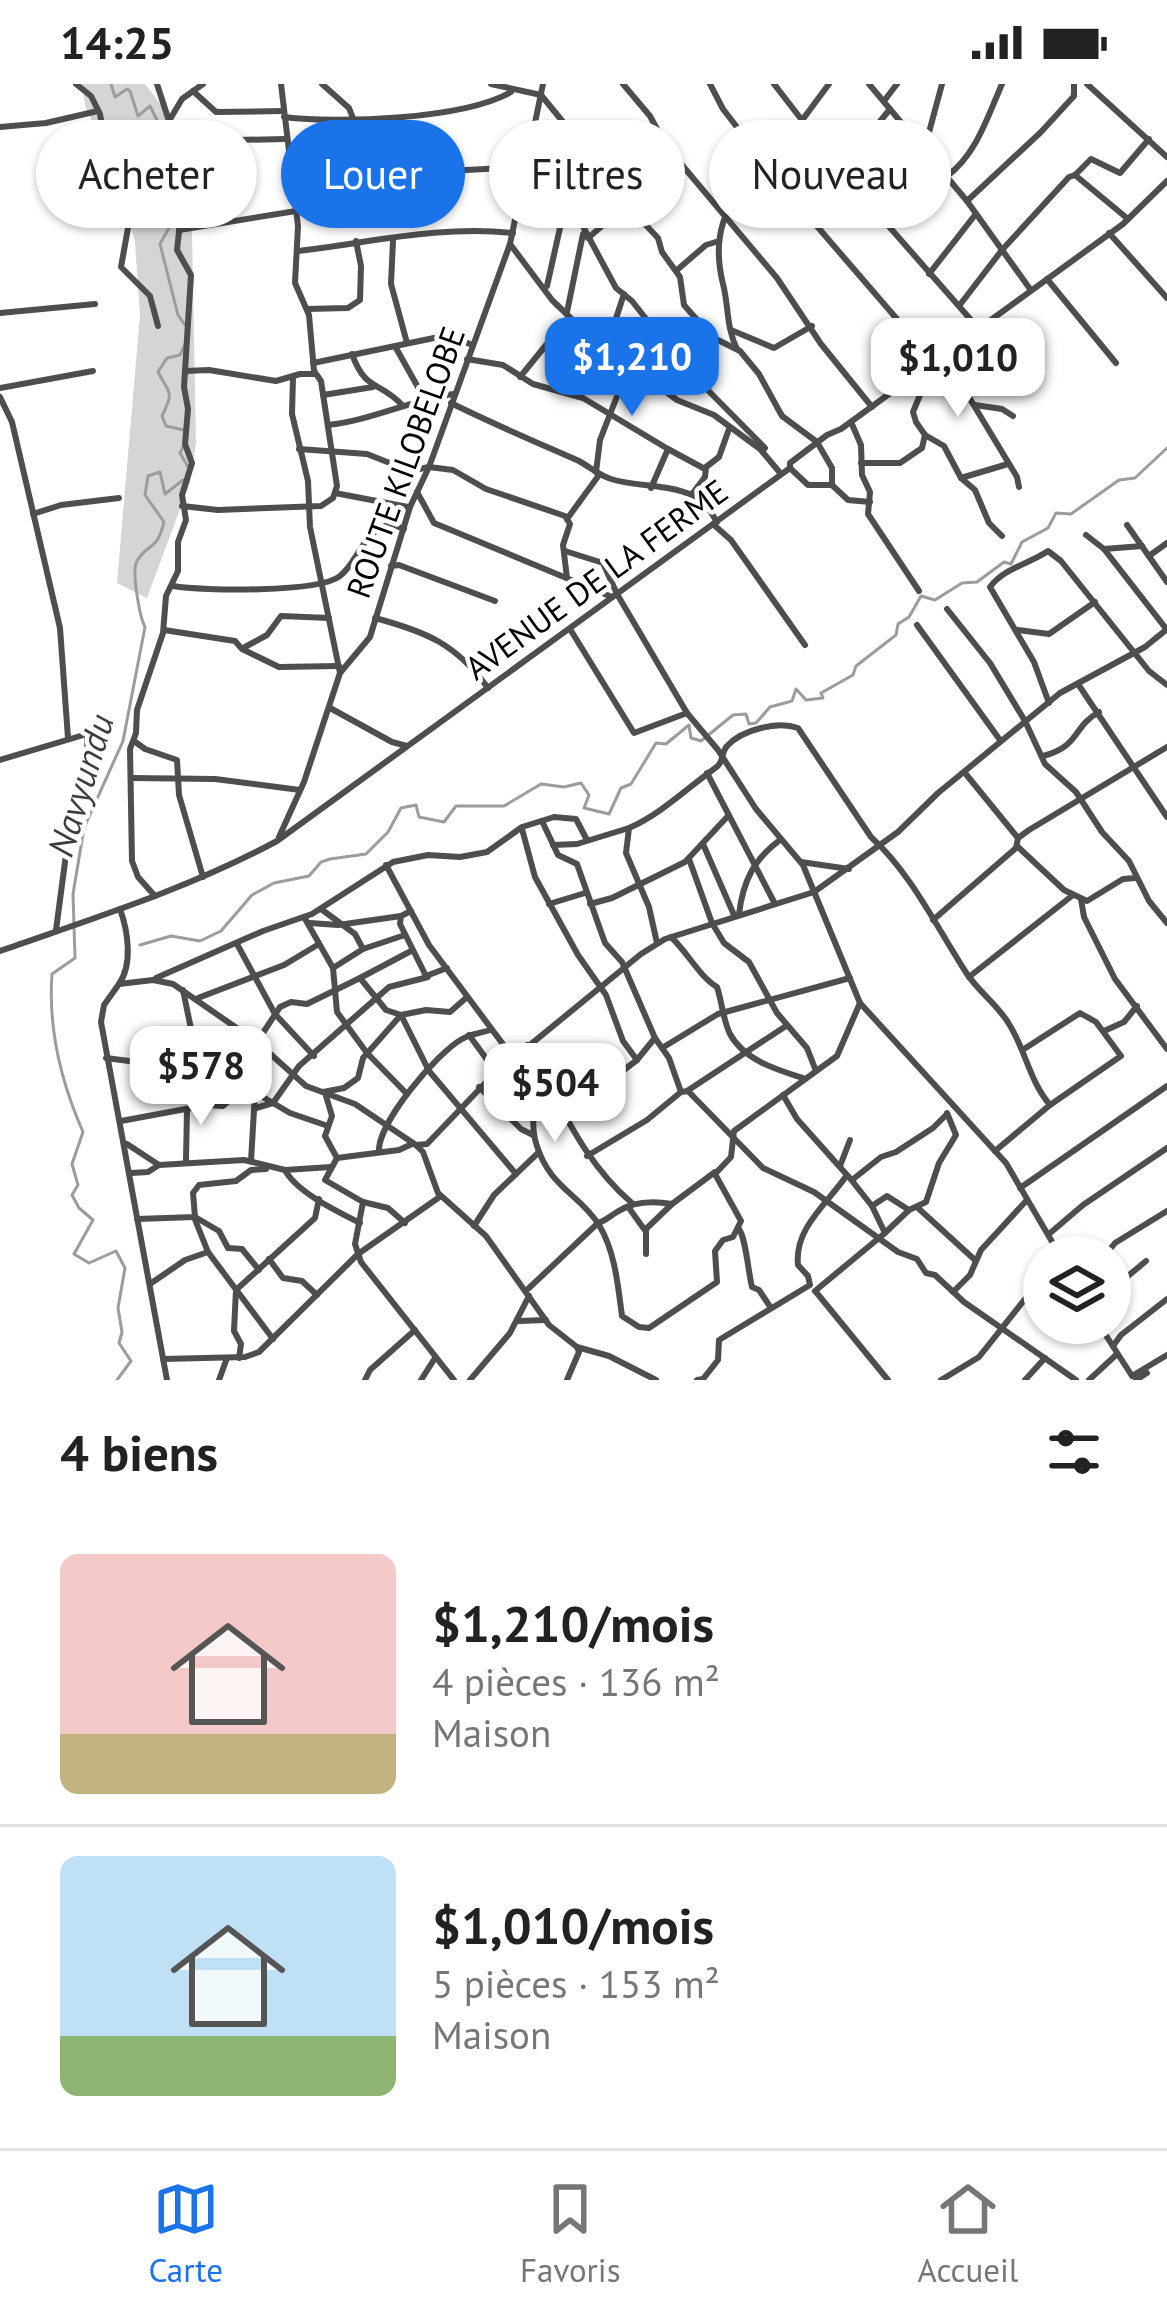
<!DOCTYPE html>
<html lang="fr">
<head>
<meta charset="utf-8">
<style>
	:root { --surface:#fff; --page:#f2f2f2; --text:#222; --muted:#767676; --line:#e0e0e0; --accent:#1a73e8 }
	body { margin:0; font-family:"PT Sans",sans-serif; background:var(--page); color:var(--text); height:100vh; display:flex; flex-direction:column; font-size:45px; white-space:nowrap }
	* { box-sizing:border-box; margin:0 }
	p { font-size:39px; color:var(--muted) }
	.icon { flex:none; width:66px; height:66px; fill:none; stroke:currentColor; stroke-width:2; stroke-linecap:round; stroke-linejoin:round }
	.map { position:relative; height:1296px; overflow:hidden }
	.sheet { display:flex; flex-direction:column; background:var(--surface); flex:1 }
	.sheet>* { flex:none }
	.banner { position:absolute; left:36px; top:36px; width:1095px; height:108px; display:flex; gap:24px }
	.controls { position:absolute; left:1023px; top:1152px; display:grid; gap:24px }
	.controls a { display:grid; place-items:center; width:108px; height:108px; border-radius:50%; background:var(--surface); box-shadow:0 3px 9px #0004; font-size:60px }
	.price { position:absolute; translate:-50% -102px; padding:0 27px; border-radius:24px; background:#fff; color:#222; font-size:39px; line-height:78px; filter:drop-shadow(0 3px 6px #0008) }
	.price::after { content:''; position:absolute; left:50%; top:72px; width:36px; height:27px; margin-left:-18px; background:inherit; clip-path:polygon(0 0,100% 0,50% 100%) }
	.price.current { background:var(--accent); color:#fff }
	ul { padding:0; list-style:none }
	li { display:flex; align-items:center; gap:36px; height:300px; padding:0 60px }
	li+li { border-top:3px solid var(--line) }
	li span { display:grid; place-items:center; flex:none; width:336px; height:240px; border-radius:18px; color:#555 }
	li>.icon { margin-inline-start:auto }
	span .icon { width:144px; height:144px; fill:#fffc; stroke-width:1 }
	li b { font-size:51px }
	h2 { display:flex; justify-content:space-between; align-items:center; height:144px; padding:0 60px; font-size:51px }
	.chip { padding:0 42px; border-radius:54px; background:var(--surface); box-shadow:0 3px 9px #0004; font-size:42px; line-height:108px }
	.chip.current { background:var(--accent); color:#fff }
	.status { display:flex; justify-content:space-between; align-items:center; height:84px; padding:0 60px; background:var(--surface); direction:ltr }
	.status svg { height:33px; fill:currentColor }
	.tabs { display:flex; justify-content:space-around; align-items:center; height:168px; border-top:3px solid var(--line); background:var(--surface); font-size:33px; color:var(--muted) }
	.tabs a { display:grid; justify-items:center; gap:6px }
	.tabs .current { color:var(--accent) }
	.map>svg:first-child { display:block }
</style>
</head>
<body>
<div class="status"><b>14:25</b><svg viewBox="0 0 49 12"><path d="M0 12V9h3v3zM5 12V6h3v6zM10 12V3h3v9zM15 12V0h3v12zM26 1h20v11H26zM47 4h2v5h-2z"/></svg></div>
<div class="map">
<svg width="1167" height="1296" viewBox="0 0 1167 1296">
	<rect width="100%" height="100%" fill="#fff"/>
	<path fill="#d5d5d5" d="M82,0H145L162,22L191,94L196,359L190,398L147,514L117,499L140,231L135,158L120,103L85,21Z"/>
	<g fill="none" stroke-linecap="round" stroke-linejoin="round">
		<g stroke="#9c9c9c" stroke-width="3">
			<path d="M111,0L115,13L127,5L130,7L138,32L150,22L161,44L158,67L181,97"/>
			<path d="M178,128L160,160L178,231L185,241"/>
			<path d="M184,346L166,342L162,332C175,306 169,310 158,288L167,274L180,271L185,260"/>
			<path d="M184,361L180,369L188,383"/>
			<path d="M140,861L171,852L200,857L221,847L252,811L274,799L309,792L321,778L330,775L366,770L388,748L401,724L416,721L419,733L444,738L456,722H504L541,700L564,703L581,699L589,711L584,724L609,730L621,704L631,700L656,659L666,660L689,641L691,654L701,657L733,631L746,630L749,640L756,639L770,623L792,617L796,605L806,616L823,614L821,609L853,591L856,582L896,551L898,540L909,533L921,512L935,516L962,499L977,498L1004,478L1011,480L1022,458L1048,444L1056,429L1071,430L1119,396L1135,394L1167,364"/>
			<path d="M117,1296L131,1277L119,1259L122,1248L118,1224L125,1184L116,1167L89,1179L74,1170L93,1136L79,1124L72,1111L78,1101L72,1080L83,1048C61,998 48,945 52,890L75,874L73,810L84,744L123,657L145,543C140,534 131,486 137,477C148,458 157,468 164,438L145,411L148,392L160,388L165,410L183,396"/>
		</g>
		<g stroke="#4e4e4e" stroke-width="6">
			<path d="M76,0L91,12L100,30L110,85L126,124L128,144L121,183L150,212L158,242"/>
			<path d="M322,0L349,24L362,57L364,101"/>
			<path d="M491,0L541,11L622,110L623,124L588,154"/>
			<path d="M623,0L650,32L666,62L777,194L821,260L872,323"/>
			<path d="M710,0L723,25L784,104L934,278"/>
			<path d="M774,0L849,97L979,245"/>
			<path d="M869,0L967,117L1030,205"/>
			<path d="M1087,0L1167,73"/>
			<path d="M193,7L216,28L283,27"/>
			<path d="M884,17L897,0"/>
			<path d="M284,33C339,40 464,35 511,8"/>
			<path d="M803,35L829,0"/>
			<path d="M169,37L182,15L203,0"/>
			<path d="M0,43L46,39L98,27"/>
			<path d="M170,54L194,46L237,56L285,55"/>
			<path d="M920,62L928,52L942,0"/>
			<path d="M527,75L555,109L572,122L616,204L632,217L680,278L765,364"/>
			<path d="M841,86L890,25"/>
			<path d="M1075,91L1091,75L1120,89L1149,55"/>
			<path d="M947,92C976,71 988,32 1002,0"/>
			<path d="M292,99L345,103L466,86L525,83"/>
			<path d="M721,114L739,95L744,97"/>
			<path d="M967,117L1041,48L1074,12V0"/>
			<path d="M626,120L658,154L662,168L680,193L684,221L691,229L714,254L740,267L759,290L782,332L817,358L832,384V401L848,416L870,418"/>
			<path d="M890,140L916,101L910,86L926,70"/>
			<path d="M179,146L296,127"/>
			<path d="M1109,149L1167,214"/>
			<path d="M393,157L391,200L407,259"/>
			<path d="M510,160L552,216L581,244L677,316L714,331L760,365L781,390"/>
			<path d="M297,167C368,159 440,141 513,149"/>
			<path d="M677,186L706,161L719,157"/>
			<path d="M929,190L975,131"/>
			<path d="M1047,195L1116,279"/>
			<path d="M547,202L566,117"/>
			<path d="M959,222L1002,166L1069,93L1075,91L1128,135"/>
			<path d="M307,225L348,224L360,216L361,182L356,157"/>
			<path d="M567,228L583,150"/>
			<path d="M0,229L95,220"/>
			<path d="M731,246L774,264L812,242"/>
			<path d="M959,260L961,300L1017,393L1019,403"/>
			<path d="M607,262L624,210"/>
			<path d="M396,264L424,314"/>
			<path d="M737,265C726,243 729,223 723,200C703,119 755,90 813,50"/>
			<path d="M352,270C366,309 380,296 403,322"/>
			<path d="M467,275L503,281L533,300L583,314L668,365L651,404"/>
			<path d="M313,279L434,254L454,253L472,261"/>
			<path d="M185,287L209,286L276,297L300,290H315"/>
			<path d="M293,293L292,330L308,397L310,443L340,589"/>
			<path d="M520,293L546,261L565,250L573,236"/>
			<path d="M911,295L920,311L913,328L916,338L925,351L944,362L961,394L975,406L989,439L1002,452"/>
			<path d="M651,296L714,254"/>
			<path d="M0,304L93,287"/>
			<path d="M323,311L373,303"/>
			<path d="M0,313L12,338L60,544L68,654"/>
			<path d="M451,319C493,340 536,358 579,377C590,383 598,391 611,395C637,403 667,400 692,411C705,416 710,427 717,438"/>
			<path d="M975,321L1002,325L1013,332"/>
			<path d="M851,338L861,361L862,391L870,408L868,430L919,507"/>
			<path d="M328,341C372,336 411,316 454,310"/>
			<path d="M299,365L367,370L410,387L429,383L453,386L486,405L565,432L570,440L563,461L567,494"/>
			<path d="M668,365L705,385"/>
			<path d="M861,379H900L922,364L925,351"/>
			<path d="M790,384L808,401H832"/>
			<path d="M596,388L600,356L621,302L627,277"/>
			<path d="M961,394L1008,380"/>
			<path d="M417,408L434,439L612,513"/>
			<path d="M335,409L408,423"/>
			<path d="M692,410L705,393L706,383L719,373L729,345"/>
			<path d="M182,422L218,426L321,422L333,414L337,402L321,297L314,287L309,231L295,199L298,142L281,0"/>
			<path d="M33,430L61,421L119,414"/>
			<path d="M567,435L599,391"/>
			<path d="M714,441L731,456L805,561"/>
			<path d="M1127,441L1167,498"/>
			<path d="M1086,451L1104,465L1167,546"/>
			<path d="M1104,465L1142,462"/>
			<path d="M1149,472L1167,459"/>
			<path d="M391,482L399,481L495,517"/>
			<path d="M173,502C202,507 319,509 340,492C359,477 362,447 391,440L404,445"/>
			<path d="M947,525L990,579L1025,637L1045,680L1076,708L1102,748L1129,777L1149,817L1167,839"/>
			<path d="M375,534C427,548 456,560 488,604"/>
			<path d="M917,541L1000,656"/>
			<path d="M570,545L634,649L687,629"/>
			<path d="M164,546L235,557L242,565L279,583L339,582"/>
			<path d="M1018,546L1049,550L1095,518"/>
			<path d="M245,563L267,551L281,532L329,534"/>
			<path d="M1078,600L1167,733"/>
			<path d="M1049,619L1034,578L990,503C1004,484 1029,480 1048,467L1061,477L1149,587L1167,601"/>
			<path d="M330,624L392,658L407,662"/>
			<path d="M134,657L145,665L177,676L179,711L203,793"/>
			<path d="M1043,672C1081,662 1072,643 1099,628"/>
			<path d="M0,676L87,650L88,684L67,763L56,846"/>
			<path d="M707,689L774,818"/>
			<path d="M965,689L1018,754"/>
			<path d="M131,694L215,695L300,706"/>
			<path d="M542,737L558,771L577,780L605,859L622,878L655,954L669,974L681,1008L688,1007L763,1084L814,1108L898,1168L917,1175L926,1189L935,1191L964,1218L1076,1296"/>
			<path d="M522,745L535,793L578,871L606,911L623,957L637,976"/>
			<path d="M279,753L304,698L340,589L370,553L410,423L429,383L510,160L543,0"/>
			<path d="M703,760L734,831"/>
			<path d="M553,761L577,760L629,744"/>
			<path d="M1017,762L1064,806L1087,817L1123,795L1136,794"/>
			<path d="M689,775L712,839L724,859L749,878L777,929L807,964L816,987"/>
			<path d="M801,778L849,785"/>
			<path d="M386,781L429,861L514,975"/>
			<path d="M155,812L138,793L132,777L130,665L136,649L137,626L163,549L166,512L178,487V458L186,436L182,411L192,379L185,360L188,325L184,303L191,191L177,166L184,102L182,87L169,65V37L157,0"/>
			<path d="M1081,815L1084,833L1115,895L1167,965"/>
			<path d="M549,820L585,809"/>
			<path d="M590,820L612,814L685,778L728,732"/>
			<path d="M321,825L355,850L363,865"/>
			<path d="M411,827L401,832L400,840L426,892L447,884"/>
			<path d="M739,830C743,797 754,775 780,756"/>
			<path d="M304,833L333,884L337,928L367,969L407,1010"/>
			<path d="M933,836L1016,764L1018,754L1029,746L1167,663"/>
			<path d="M310,839L338,841L401,832"/>
			<path d="M671,853C688,869 699,892 717,903C722,918 723,936 730,950C744,976 777,986 803,994"/>
			<path d="M657,859L649,823L626,769L629,744C661,730 686,705 714,685C725,678 720,670 727,662C743,645 778,637 798,644L871,753C911,789 937,844 967,890C979,908 998,921 1009,940C1026,967 1029,996 1050,1021L995,1067"/>
			<path d="M237,860L275,930L314,972"/>
			<path d="M0,867C94,834 190,804 277,757L790,384V379L827,351L841,345L1123,140L1167,97"/>
			<path d="M333,884L363,865L405,851"/>
			<path d="M969,893L1073,811"/>
			<path d="M156,894L263,847L312,830L393,778L428,771L460,773L487,768L522,743L554,733L576,735L587,756"/>
			<path d="M360,894L411,867"/>
			<path d="M119,900C133,880 128,847 120,825"/>
			<path d="M183,906L204,1008"/>
			<path d="M198,914L284,881L319,860"/>
			<path d="M860,919L1006,1079L1061,1173"/>
			<path d="M1104,947L1124,938L1137,922"/>
			<path d="M469,951L496,988"/>
			<path d="M527,961C560,1018 581,1076 633,1120"/>
			<path d="M662,964L718,930L850,894"/>
			<path d="M1024,965L1080,929L1096,938L1121,972L1050,1021"/>
			<path d="M106,974L152,980L196,969"/>
			<path d="M537,984C538,1008 529,1036 536,1059C549,1104 580,1110 599,1141C615,1167 618,1202 622,1232L639,1243L649,1244L717,1198L715,1167L723,1156L733,1153L741,1137L715,1090L731,1073L734,1047L837,972L860,919L803,781L756,725L718,666L687,629L617,510L603,479L565,467"/>
			<path d="M479,1003L521,1045L533,1051"/>
			<path d="M687,1007L786,942"/>
			<path d="M204,1008L218,997L225,978L241,972L257,958L280,923L291,918L307,920L360,894L386,926L401,931L429,987L516,1090"/>
			<path d="M323,1008L344,1004L358,994L363,974L401,931L426,926L450,928L466,914"/>
			<path d="M256,1009L290,1029L328,1042"/>
			<path d="M326,1012L332,1032L325,1052L337,1074L325,1096L363,1118L355,1160L361,1178L454,1296"/>
			<path d="M557,1012L583,1017"/>
			<path d="M256,1024L273,1019L299,982L389,903L428,893"/>
			<path d="M566,1030L637,976L654,955"/>
			<path d="M121,1037L207,1021L223,1022L256,992"/>
			<path d="M127,1060L159,1081L244,1076L285,1086L331,1083"/>
			<path d="M416,1061L427,1060L492,992L641,870L665,855L814,808L898,748L938,709L1060,609L1145,563L1167,545"/>
			<path d="M379,1068C377,1039 437,969 462,955C471,950 481,949 490,946"/>
			<path d="M587,1072L647,1036L681,1008"/>
			<path d="M337,1074L399,1066L412,1060"/>
			<path d="M186,1076L187,1026"/>
			<path d="M251,1077L256,992L270,971"/>
			<path d="M840,1082L850,1056"/>
			<path d="M286,1088C299,1109 336,1127 360,1139"/>
			<path d="M131,1089L148,1088L159,1081"/>
			<path d="M849,1093L872,1122L887,1112L909,1126"/>
			<path d="M852,1096L881,1073L896,1068L933,1044L946,1031"/>
			<path d="M1020,1104L1167,1002"/>
			<path d="M363,1118L388,1124L405,1139"/>
			<path d="M629,1124L644,1145"/>
			<path d="M918,1124L975,1176"/>
			<path d="M194,1133L208,1168"/>
			<path d="M195,1133L219,1147L228,1164L242,1165L259,1186"/>
			<path d="M137,1135L195,1133L193,1109L199,1101L236,1097L251,1086L266,1085"/>
			<path d="M474,1142L494,1111L539,1068"/>
			<path d="M739,1145C746,1155 748,1187 752,1203L759,1206L771,1224"/>
			<path d="M887,1147L909,1126L926,1118L939,1079L956,1051L947,1029"/>
			<path d="M1049,1150L1083,1121L1167,1064"/>
			<path d="M646,1170V1145L672,1120"/>
			<path d="M1104,1173L1115,1159L1167,1127"/>
			<path d="M269,1175L283,1194L302,1197L317,1211"/>
			<path d="M150,1200L185,1176L208,1168L273,1255"/>
			<path d="M529,1204L598,1139C605,1137 610,1132 617,1128C633,1117 654,1117 672,1120L715,1088"/>
			<path d="M815,1207L885,1149L872,1122"/>
			<path d="M1110,1207L1146,1177"/>
			<path d="M816,1208L888,1296"/>
			<path d="M953,1208L970,1191L981,1166L1026,1117"/>
			<path d="M519,1237L546,1236"/>
			<path d="M1098,1239L1132,1292L1167,1271"/>
			<path d="M1113,1262L1121,1251L1167,1215"/>
			<path d="M239,1274L241,1260L234,1247L236,1206L315,1134L319,1115"/>
			<path d="M163,1275L245,1273L259,1268L358,1170L441,1112"/>
			<path d="M167,1296L101,938L104,921L119,900L153,896L173,900L257,958L306,1002L355,1020L416,1061L423,1068L438,1109L486,1152L549,1241L577,1263L609,1272L656,1296"/>
			<path d="M219,1296L227,1274"/>
			<path d="M365,1296L370,1286L415,1246"/>
			<path d="M421,1296L435,1274"/>
			<path d="M470,1296L510,1249L529,1212"/>
			<path d="M567,1296L579,1268L577,1263"/>
			<path d="M697,1296L703,1295L718,1276L719,1256L810,1201L808,1192L798,1181C794,1144 828,1119 847,1091L797,1035L783,1011"/>
			<path d="M941,1296L979,1273L1044,1191"/>
			<path d="M1025,1296L1045,1274"/>
			<path d="M1089,1296L1117,1270"/>
			<path d="M1136,1296L1147,1289"/>
		</g>
	</g>
	<g text-anchor="middle" dominant-baseline="central" stroke-width="9" stroke-linejoin="round" paint-order="stroke">
		<g font-size="33" fill="#000" stroke="#fff">
			<text transform="translate(405 378) rotate(-70)">ROUTE KILOBELOBE</text>
			<text transform="translate(596 495) rotate(-36)">AVENUE DE LA FERME</text>
		</g>
		<g font-size="36" font-style="italic" fill="#3d3d3d" stroke="#fff">
			<text transform="translate(80 701) rotate(-73)">Navyundu</text>
		</g>
	</g>
</svg>
<div class="controls">
<a><svg class="icon" aria-label="layers" viewBox="0 0 24 24"><path d="M12 4l9 5-9 5-9-5zM3 14l9 5 9-5"/></svg></a>
</div>
<b class="price current" style="left:632px;top:335px">$1,210</b>
<b class="price" style="left:958px;top:336px">$1,010</b>
<b class="price" style="left:201px;top:1044px">$578</b>
<b class="price" style="left:555px;top:1061px">$504</b>
<div class="banner">
<a class="chip">Acheter</a>
<a class="chip current">Louer</a>
<a class="chip">Filtres</a>
<a class="chip">Nouveau</a>
</div>
</div>
<section class="sheet">
<h2>4 biens<svg class="icon" aria-label="filters" viewBox="0 0 24 24"><path d="M4 7h16M4 17h16"/><circle cx="9" cy="7" r="2"/><circle cx="15" cy="17" r="2"/></svg></h2>
<ul>
<li><span style="background:linear-gradient(#f6c9c9 75%,#c2b280 0)"><svg class="icon" aria-label="home" viewBox="0 0 24 24"><path d="M3 11l9-7 9 7M6 9v11h12V9"/></svg></span><div><b>$1,210/mois</b><p>4 pièces · 136 m²</p><p>Maison</p></div></li>
<li><span style="background:linear-gradient(#bfe0f5 75%,#8fb573 0)"><svg class="icon" aria-label="home" viewBox="0 0 24 24"><path d="M3 11l9-7 9 7M6 9v11h12V9"/></svg></span><div><b>$1,010/mois</b><p>5 pièces · 153 m²</p><p>Maison</p></div></li>
</ul>
</section>
<nav class="tabs">
<a class="current"><svg class="icon" aria-label="map" viewBox="0 0 24 24"><path d="M3 6l6-2 6 2 6-2v14l-6 2-6-2-6 2zM9 4v14M15 6v14"/></svg>Carte</a>
<a><svg class="icon" aria-label="saved" viewBox="0 0 24 24"><path d="M7 4h10v16l-5-4-5 4z"/></svg>Favoris</a>
<a><svg class="icon" aria-label="home" viewBox="0 0 24 24"><path d="M3 11l9-7 9 7M6 9v11h12V9"/></svg>Accueil</a>
</nav>
</body>
</html>
